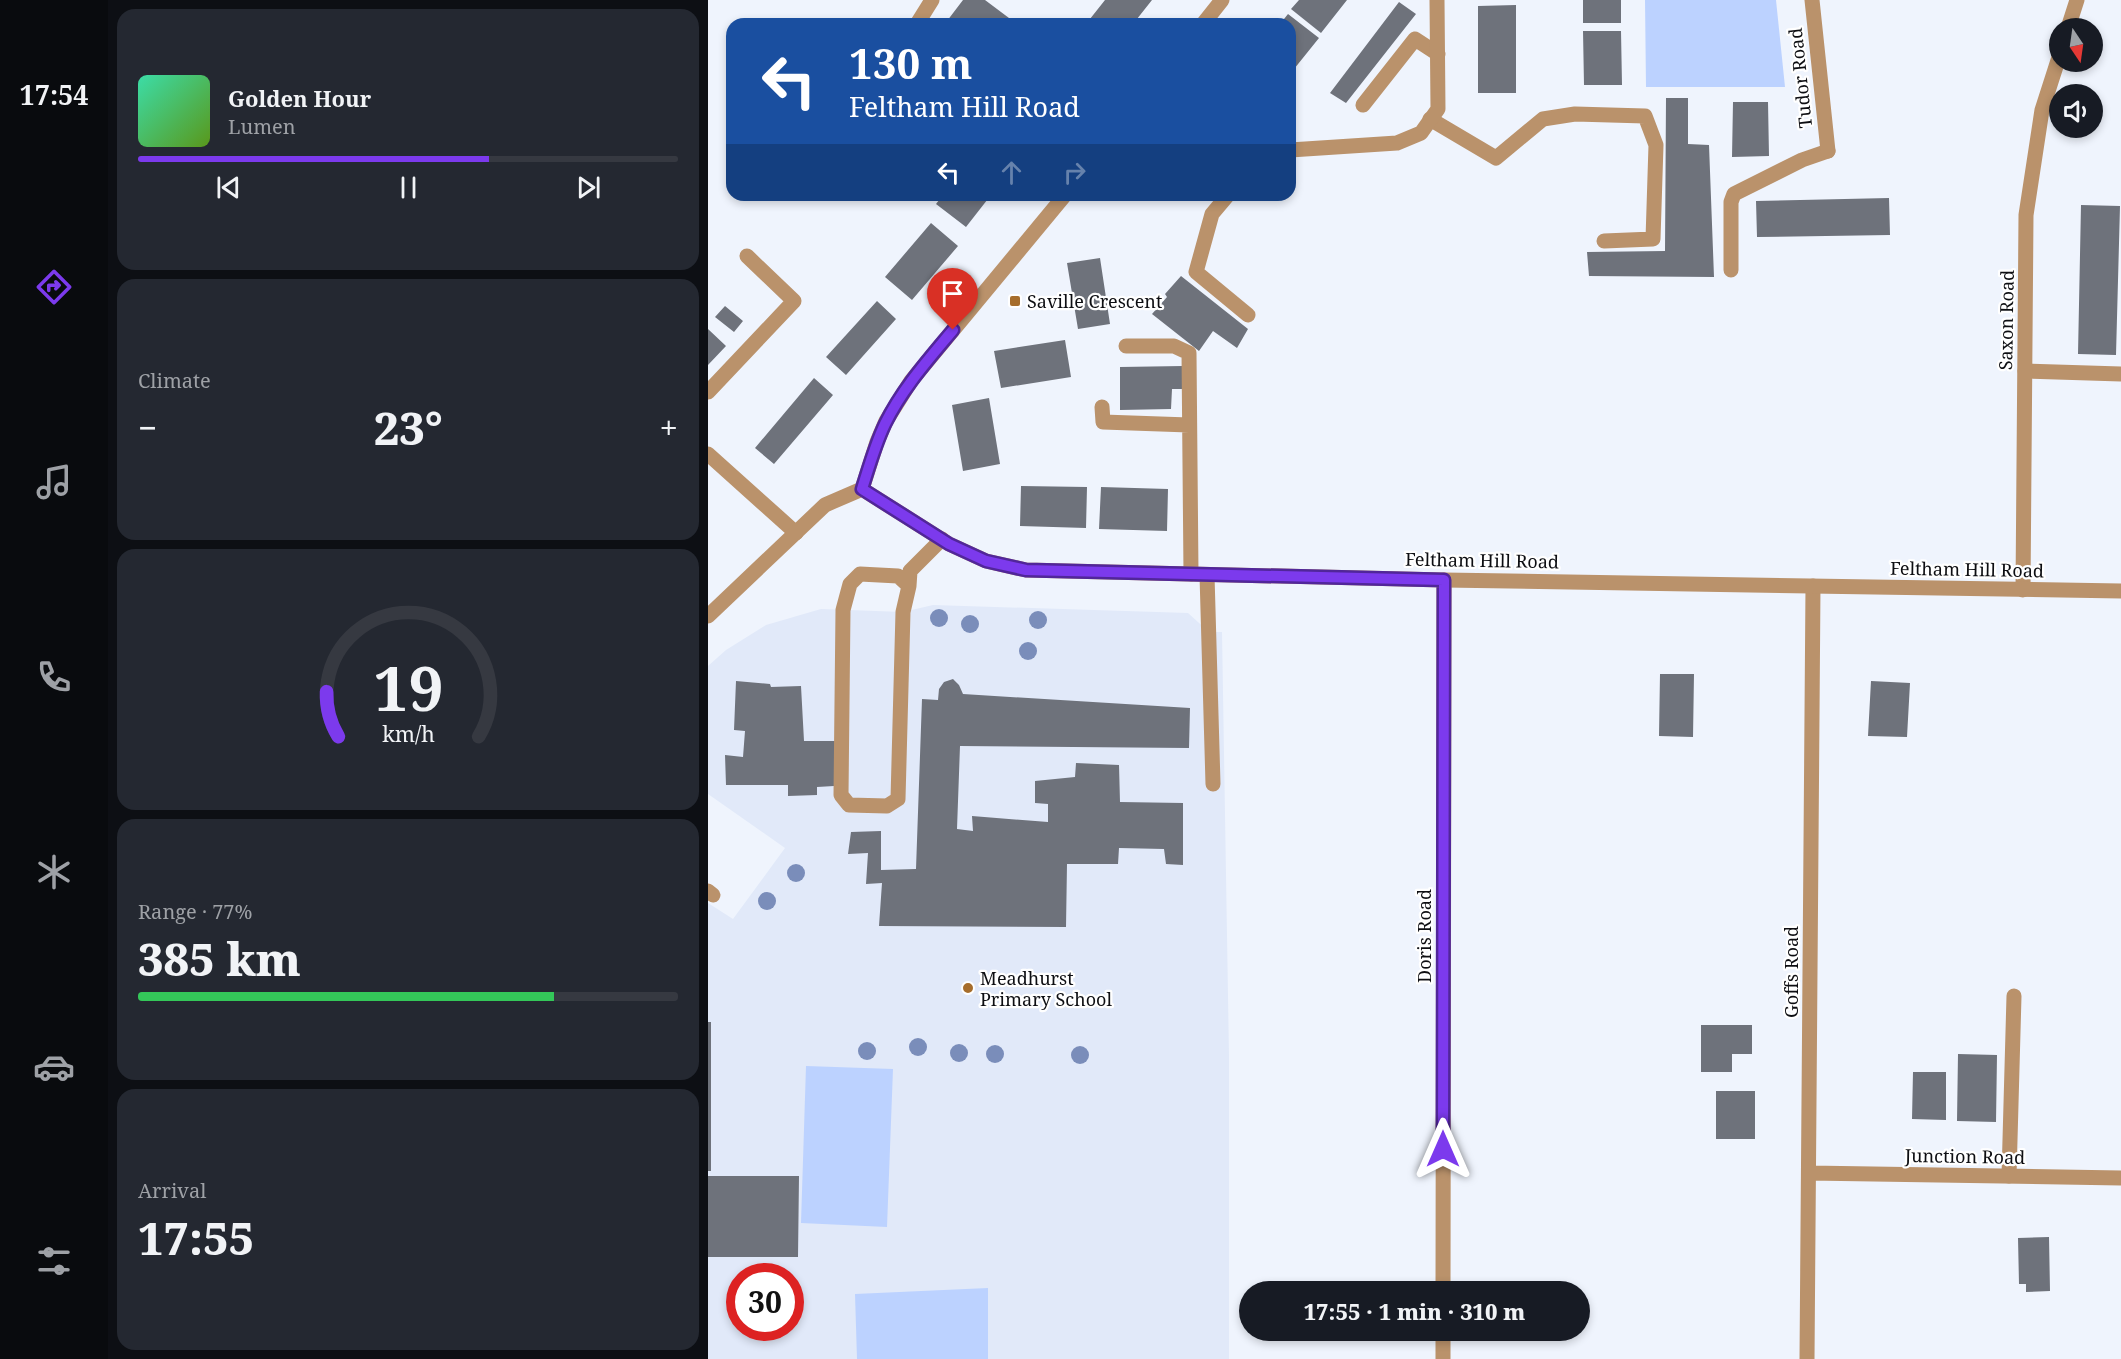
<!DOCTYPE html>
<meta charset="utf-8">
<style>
body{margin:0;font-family:"Noto Serif",serif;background:#242831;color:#f1f3f6;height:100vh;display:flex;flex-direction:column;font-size:22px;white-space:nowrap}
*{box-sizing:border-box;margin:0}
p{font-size:20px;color:#9ea1a6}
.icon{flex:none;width:33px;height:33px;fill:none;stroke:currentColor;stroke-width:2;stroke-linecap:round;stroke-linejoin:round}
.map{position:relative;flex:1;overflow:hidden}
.details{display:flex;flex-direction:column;gap:9px;padding:9px;background:#0d0f14;width:600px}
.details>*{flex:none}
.banner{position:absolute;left:18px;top:18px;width:570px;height:183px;border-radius:18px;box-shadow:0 3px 9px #0003;background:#1a4fa0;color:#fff;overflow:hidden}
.needle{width:39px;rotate:167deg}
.buttons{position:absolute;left:1341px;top:18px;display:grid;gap:12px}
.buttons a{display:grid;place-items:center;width:54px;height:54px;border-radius:50%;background:#171b24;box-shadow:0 3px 9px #0003;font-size:30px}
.speed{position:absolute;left:18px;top:1263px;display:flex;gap:12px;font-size:30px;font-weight:700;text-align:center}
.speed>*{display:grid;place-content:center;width:78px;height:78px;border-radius:50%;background:#171b24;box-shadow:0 3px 9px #0003;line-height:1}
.speed .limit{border:9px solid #d22;background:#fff;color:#111}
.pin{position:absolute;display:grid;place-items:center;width:51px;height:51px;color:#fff;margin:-62px -26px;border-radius:50% 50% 50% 0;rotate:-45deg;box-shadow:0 0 6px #0007}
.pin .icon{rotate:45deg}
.me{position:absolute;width:66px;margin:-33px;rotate:0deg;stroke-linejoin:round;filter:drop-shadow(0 0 4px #0008)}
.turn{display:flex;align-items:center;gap:21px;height:126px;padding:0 24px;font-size:27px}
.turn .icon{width:78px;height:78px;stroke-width:2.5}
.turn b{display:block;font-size:42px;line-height:51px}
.lanes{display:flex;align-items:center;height:57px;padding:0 24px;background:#0003;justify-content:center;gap:30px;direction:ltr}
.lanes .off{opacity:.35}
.big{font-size:45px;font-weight:800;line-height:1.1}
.details .widget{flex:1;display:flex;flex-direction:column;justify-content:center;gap:9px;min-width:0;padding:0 21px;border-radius:18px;background:#242831}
.details .dial{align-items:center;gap:0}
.dial svg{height:156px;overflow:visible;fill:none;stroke:#363941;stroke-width:7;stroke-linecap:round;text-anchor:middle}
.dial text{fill:#f1f3f6;stroke:none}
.song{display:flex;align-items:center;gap:18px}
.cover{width:72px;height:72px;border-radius:9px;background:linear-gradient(135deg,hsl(160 70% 55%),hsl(90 70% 35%))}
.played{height:6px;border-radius:3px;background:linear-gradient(90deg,#7c3aed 65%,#363941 65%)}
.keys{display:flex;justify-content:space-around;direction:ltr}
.heat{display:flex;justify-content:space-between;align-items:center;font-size:33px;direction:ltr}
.charge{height:9px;border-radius:4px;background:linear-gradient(90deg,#34c759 77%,#363941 0)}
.trip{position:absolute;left:531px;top:1281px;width:351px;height:60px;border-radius:30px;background:#171b24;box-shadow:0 3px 9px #0003;font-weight:800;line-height:60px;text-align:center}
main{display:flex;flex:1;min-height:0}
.menu{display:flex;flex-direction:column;width:108px;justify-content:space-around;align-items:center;background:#090b0e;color:#9ea1a6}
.menu .icon{width:42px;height:42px}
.menu .on{color:#7c3aed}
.menu b{font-size:27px;color:#f1f3f6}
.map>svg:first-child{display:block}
.built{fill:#e1e9f9;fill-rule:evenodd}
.green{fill:#bcd2ff}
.building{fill:#6e727b}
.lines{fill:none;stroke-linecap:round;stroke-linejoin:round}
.service{stroke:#ba926b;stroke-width:15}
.minor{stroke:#ba926b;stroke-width:15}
.tertiary{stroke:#ba926b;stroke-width:15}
.tree{fill:#7a8dba}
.route-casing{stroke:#51269a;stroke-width:15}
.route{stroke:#7c3aed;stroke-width:10}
.poi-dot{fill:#a66d2c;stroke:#fff;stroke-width:2}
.labels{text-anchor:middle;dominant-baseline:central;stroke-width:4.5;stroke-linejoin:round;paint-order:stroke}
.street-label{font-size:18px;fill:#0d0e12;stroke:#fff}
.poi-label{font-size:18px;fill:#0d0e12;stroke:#fff;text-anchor:start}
</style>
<main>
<nav class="menu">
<b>17:54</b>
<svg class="icon on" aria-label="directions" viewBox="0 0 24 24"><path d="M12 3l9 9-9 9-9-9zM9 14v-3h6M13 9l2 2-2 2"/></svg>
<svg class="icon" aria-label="music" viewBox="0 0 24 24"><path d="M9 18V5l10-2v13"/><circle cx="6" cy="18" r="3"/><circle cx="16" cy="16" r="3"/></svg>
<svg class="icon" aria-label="phone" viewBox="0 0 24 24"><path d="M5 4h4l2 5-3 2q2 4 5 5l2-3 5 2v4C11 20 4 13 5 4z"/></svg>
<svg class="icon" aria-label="climate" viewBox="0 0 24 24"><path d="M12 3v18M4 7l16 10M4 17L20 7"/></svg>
<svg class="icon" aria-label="car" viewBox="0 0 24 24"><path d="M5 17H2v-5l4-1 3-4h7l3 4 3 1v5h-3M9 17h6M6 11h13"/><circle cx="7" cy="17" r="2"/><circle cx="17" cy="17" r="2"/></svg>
<svg class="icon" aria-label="filters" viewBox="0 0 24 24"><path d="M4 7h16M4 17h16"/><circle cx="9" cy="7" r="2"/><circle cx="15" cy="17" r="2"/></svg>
</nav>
<section class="details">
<div class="widget">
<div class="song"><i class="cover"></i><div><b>Golden Hour</b><p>Lumen</p></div></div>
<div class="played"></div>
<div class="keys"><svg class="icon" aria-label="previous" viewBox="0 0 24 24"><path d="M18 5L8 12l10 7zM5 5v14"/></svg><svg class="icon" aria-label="pause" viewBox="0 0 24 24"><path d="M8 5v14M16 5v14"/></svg><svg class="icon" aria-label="next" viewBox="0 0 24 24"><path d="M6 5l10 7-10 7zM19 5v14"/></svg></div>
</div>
<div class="widget"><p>Climate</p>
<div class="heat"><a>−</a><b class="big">23°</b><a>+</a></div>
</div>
<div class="widget dial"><svg viewBox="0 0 100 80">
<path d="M14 69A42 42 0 1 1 86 69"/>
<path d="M14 69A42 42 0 0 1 8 46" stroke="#7c3aed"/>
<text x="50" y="56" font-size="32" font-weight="700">19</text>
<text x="50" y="72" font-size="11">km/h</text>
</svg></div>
<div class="widget"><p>Range · 77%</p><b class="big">385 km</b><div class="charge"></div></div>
<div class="widget"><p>Arrival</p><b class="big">17:55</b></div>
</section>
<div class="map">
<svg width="1413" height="1359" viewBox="0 0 1413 1359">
<rect width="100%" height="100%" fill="#eff4fd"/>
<path class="built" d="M225,605L480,613L501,632H514L521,1056V1359H0V903L25,919L77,848L0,794V666L18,650L58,625L113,609L195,612ZM32,1276H82V1328H32Z"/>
<path class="green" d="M937,0H1068L1077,87H938Z
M98,1066L185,1069L179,1227L93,1223Z
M280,1288V1359H149L147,1294Z"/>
<path class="building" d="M255,0H277L309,24H243L239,21Z
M397,0H444L425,24H378Z
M591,0H639L613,33L583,9Z
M875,0H913V23H875Z
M691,2L708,14L638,103L622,93Z
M808,5V93H770V6Z
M580,14L611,38L582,74V24H572Z
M875,31H913L914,85H876Z
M958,98H980V144L1001,145L1006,277L881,276L879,252L957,251Z
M1025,102H1060L1061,156L1024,157Z
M235,195H283L258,227L228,204Z
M1181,198L1182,235L1049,237L1048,201Z
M1373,205L1412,206L1408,355L1370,354Z
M223,223L250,246L204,300L177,277Z
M392,258L402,324L370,329L359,263Z
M473,276L540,329L529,348L505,331L491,351L444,314L459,297L457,294Z
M169,301L188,319L138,375L118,357Z
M17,306L35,321L26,332L7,317Z
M0,329L18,346L0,365Z
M357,340L363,377L293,388L286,351Z
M475,366L474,389H464L463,409L412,410V367Z
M106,378L125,395L66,464L47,448Z
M281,398L292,464L255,471L244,405Z
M313,486L379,487L378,528L312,526Z
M393,487L460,489L459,531L391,529Z
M952,674H986L985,737L951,736Z
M245,679L251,685L255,694L482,708L481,748L252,746L249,829L265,831L264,816L340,822V804L327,803V781L367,777L368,763L411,765L412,802L475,803V865L458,864L456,849L411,848L410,864H359L358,927L171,926L174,883L158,884L160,853L140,854L143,832L173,831V870L208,869L214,699L230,700L231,689L236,682Z
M28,681L62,684L63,687L93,686L96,741H127L126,786L109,787V795L80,796V785H18L17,755L35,757L37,731L26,730Z
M1163,681L1202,683L1199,737L1160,736Z
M0,1022H3V1171H0Z
M993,1025H1044V1054H1024V1072H993Z
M1250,1054L1289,1055L1288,1122L1249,1121Z
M1205,1072H1238V1120L1204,1119Z
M1008,1091H1047V1139H1008Z
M0,1176H91L90,1257H0Z
M1341,1237L1342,1291L1318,1292V1284H1311L1310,1238Z"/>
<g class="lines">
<path class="service" d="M209,24L224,0
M655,105L707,39L730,54
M722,119L788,158L835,119L867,114L937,116L948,145L945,239L896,241
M520,195L504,214L488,272L540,315
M1023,270V202L1026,194L1094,160L1120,151
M418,346H466L481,353L483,574
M1317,371L1413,374
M394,407L395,422L481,425
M499,575L505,784
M201,586L190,576L152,574L142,584L135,610L133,795L141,805L179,806L190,799L195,612L201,586L202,571L234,539
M0,891L5,895
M1301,1176L1306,996"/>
<path class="minor" d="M1104,0L1120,151
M1360,28L1369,0
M582,150L689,143L713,133L730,109L729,0
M0,392L86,301L39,256
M0,454L88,533
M1315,590L1318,215L1334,110L1352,54
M1101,1173L1413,1178
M735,1292L736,580
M735,1359V1330
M1099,1359L1105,586"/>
<path class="tertiary" d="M495,24L514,0
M154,489L241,544L278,561L318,570L736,580L1413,591
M0,616L117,505L154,489L169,442L178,421L203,381L357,195"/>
</g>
<g class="tree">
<circle cx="231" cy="618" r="9"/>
<circle cx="330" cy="620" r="9"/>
<circle cx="262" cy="624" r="9"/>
<circle cx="320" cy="651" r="9"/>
<circle cx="88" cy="873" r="9"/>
<circle cx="59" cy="901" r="9"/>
<circle cx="210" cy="1047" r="9"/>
<circle cx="159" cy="1051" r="9"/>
<circle cx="251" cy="1053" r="9"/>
<circle cx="287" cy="1054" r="9"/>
<circle cx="372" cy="1055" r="9"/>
</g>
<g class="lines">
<g class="route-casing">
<path id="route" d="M245,330C220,360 194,389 177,424C167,445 161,467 154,489L241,544L278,561L318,570L736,580L735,1149"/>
</g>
<use href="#route" class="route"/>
</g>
<g class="poi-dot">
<rect x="301" y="295" width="12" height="12" rx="3"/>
<circle cx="260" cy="988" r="6"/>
</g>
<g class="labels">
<g class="street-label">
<text transform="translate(1092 78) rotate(-96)">Tudor Road</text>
<text transform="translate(1298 320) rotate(-89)">Saxon Road</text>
<text transform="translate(774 560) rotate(1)">Feltham Hill Road</text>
<text transform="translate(1259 569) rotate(1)">Feltham Hill Road</text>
<text transform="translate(716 936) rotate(-90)">Doris Road</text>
<text transform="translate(1083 972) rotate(-90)">Goffs Road</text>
<text transform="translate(1257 1156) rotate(1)">Junction Road</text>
</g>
<g class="poi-label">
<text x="319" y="301">Saville Crescent</text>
<text x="272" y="978">Meadhurst<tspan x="272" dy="21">Primary School</tspan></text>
</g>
</g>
</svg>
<div class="buttons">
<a><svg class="needle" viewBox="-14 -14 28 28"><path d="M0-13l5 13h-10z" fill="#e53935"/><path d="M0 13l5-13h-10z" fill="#9ea1a6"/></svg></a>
<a><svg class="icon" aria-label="sound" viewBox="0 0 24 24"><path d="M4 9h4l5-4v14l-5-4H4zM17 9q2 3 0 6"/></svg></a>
</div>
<div class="speed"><div class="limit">30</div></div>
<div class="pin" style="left:245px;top:330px;background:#d93025"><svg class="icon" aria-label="arrive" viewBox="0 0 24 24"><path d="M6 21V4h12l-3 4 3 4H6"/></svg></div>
<svg class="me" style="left:735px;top:1149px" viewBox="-20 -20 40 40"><path d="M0-17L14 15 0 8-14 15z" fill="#7c3aed" stroke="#fff" stroke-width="4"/></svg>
<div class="trip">17:55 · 1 min · 310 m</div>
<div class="banner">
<div class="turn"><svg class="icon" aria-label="left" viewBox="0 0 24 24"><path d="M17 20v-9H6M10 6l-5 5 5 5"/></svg><div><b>130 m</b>Feltham Hill Road</div></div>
<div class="lanes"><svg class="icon" aria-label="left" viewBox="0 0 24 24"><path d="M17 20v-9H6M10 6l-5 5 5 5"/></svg><svg class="icon off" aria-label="ahead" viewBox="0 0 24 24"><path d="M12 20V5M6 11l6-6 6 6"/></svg><svg class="icon off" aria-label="right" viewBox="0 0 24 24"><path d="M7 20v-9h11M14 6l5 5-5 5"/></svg></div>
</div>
</div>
</main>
